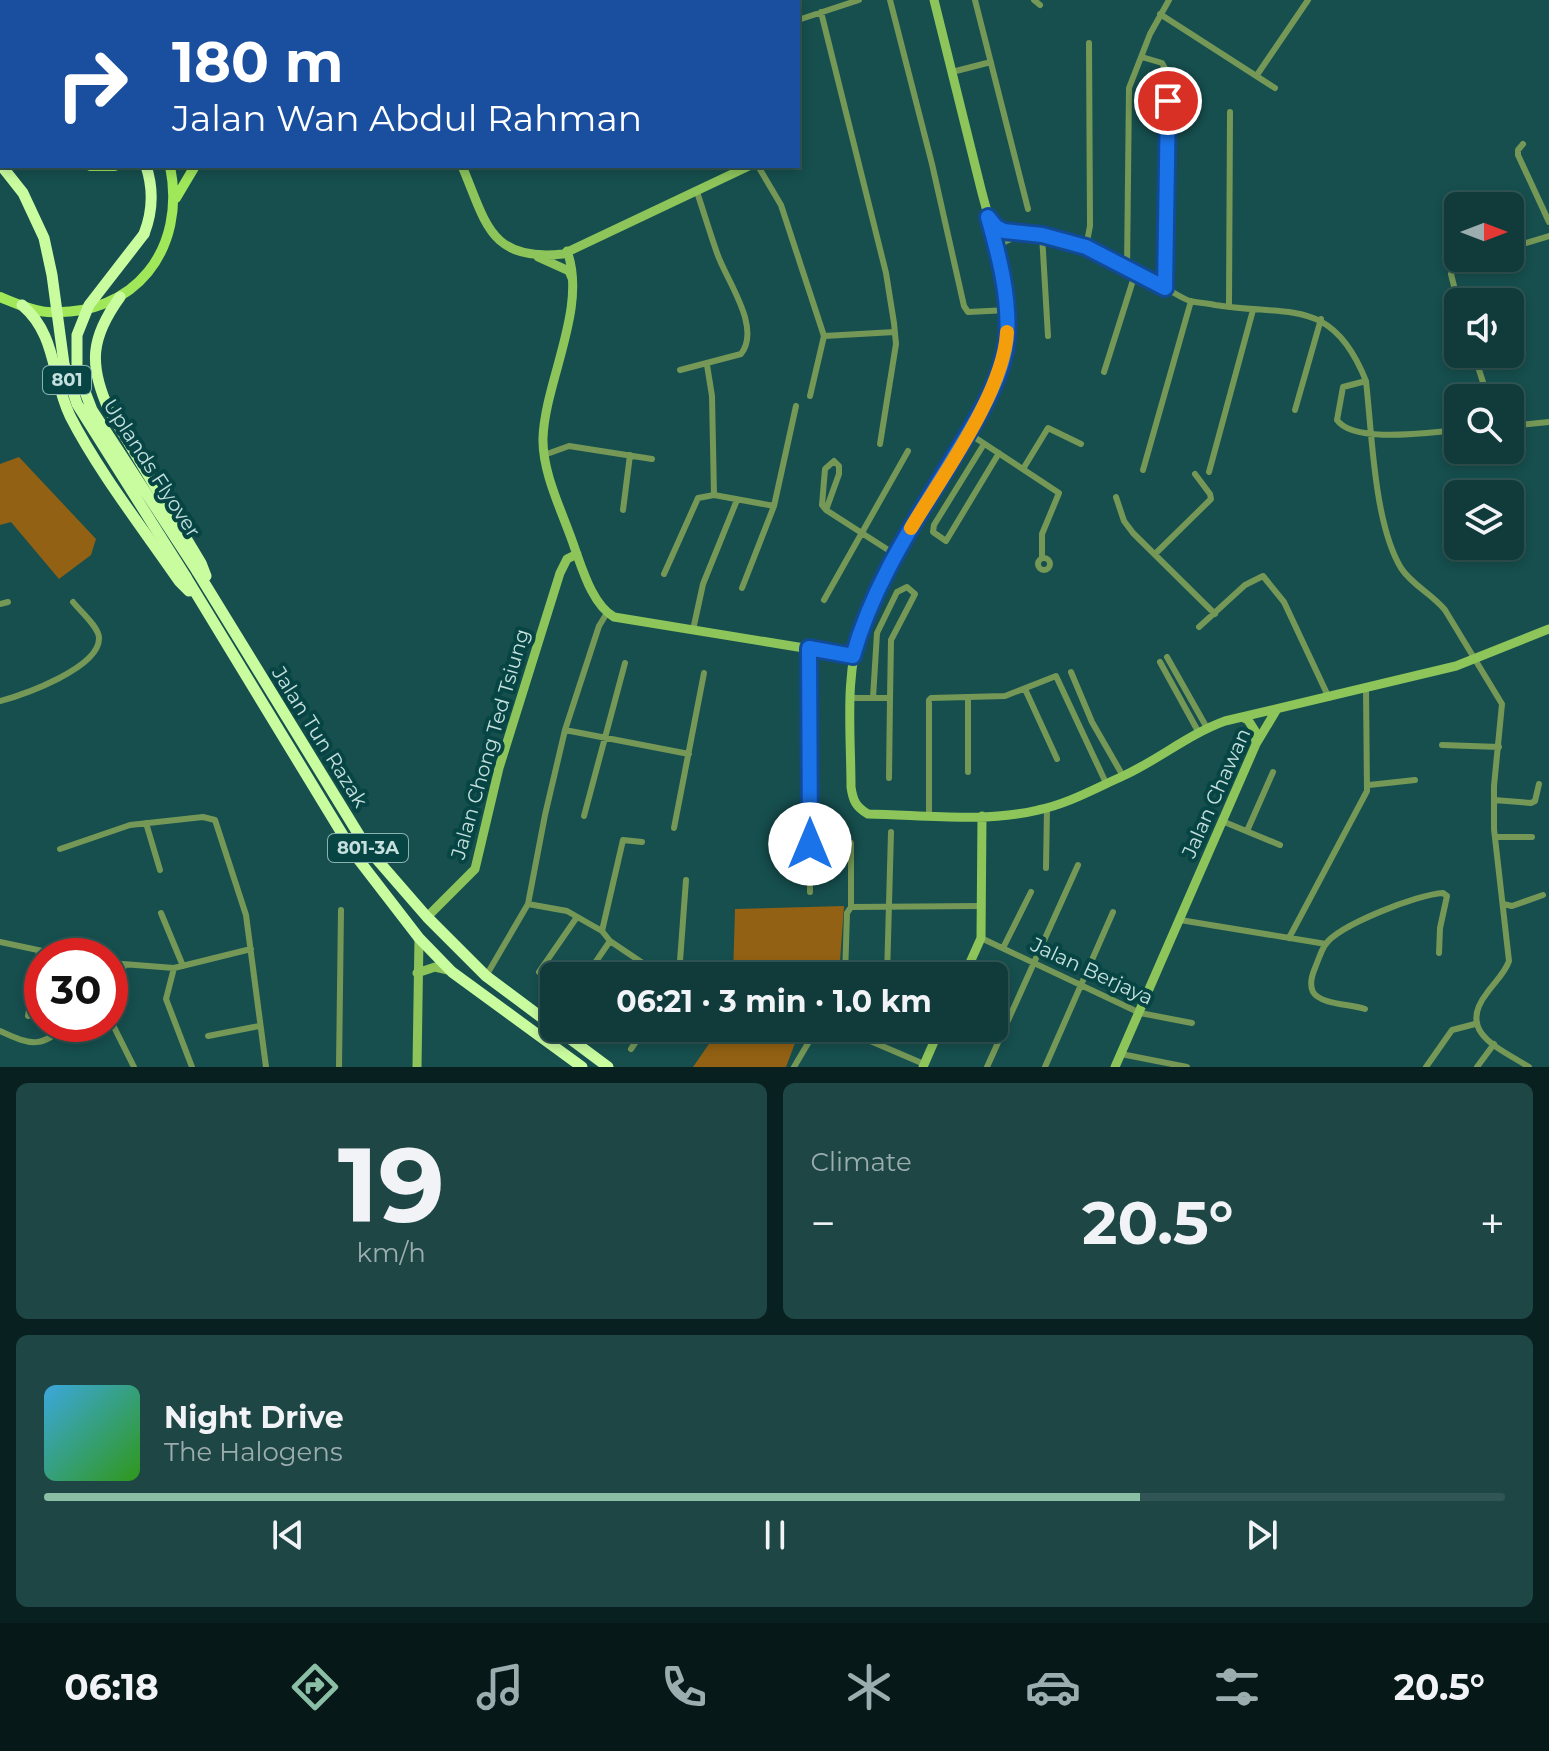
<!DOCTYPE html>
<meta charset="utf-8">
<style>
body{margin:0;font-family:Montserrat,sans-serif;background:#1e4645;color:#f1f3f6;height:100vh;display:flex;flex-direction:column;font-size:30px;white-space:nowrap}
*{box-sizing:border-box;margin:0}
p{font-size:26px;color:#9cadaf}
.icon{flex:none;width:44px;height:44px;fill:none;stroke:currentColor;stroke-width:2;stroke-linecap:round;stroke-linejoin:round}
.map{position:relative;height:1067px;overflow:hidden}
.side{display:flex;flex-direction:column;gap:16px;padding:16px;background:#092020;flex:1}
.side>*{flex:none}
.hud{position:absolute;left:0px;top:0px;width:800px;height:168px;box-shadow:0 4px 12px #0003,0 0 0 2px #305554;background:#1a4fa0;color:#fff;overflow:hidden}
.needle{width:52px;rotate:90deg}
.fabs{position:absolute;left:1444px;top:192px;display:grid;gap:16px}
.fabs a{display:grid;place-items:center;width:80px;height:80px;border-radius:12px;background:#103b3a;box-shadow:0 4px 12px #0003,0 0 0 2px #305554;font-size:40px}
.speed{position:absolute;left:24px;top:938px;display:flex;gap:16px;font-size:40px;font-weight:700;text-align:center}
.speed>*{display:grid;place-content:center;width:104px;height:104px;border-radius:50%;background:#103b3a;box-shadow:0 4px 12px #0003,0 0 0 2px #305554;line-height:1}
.speed .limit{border:12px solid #d22;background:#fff;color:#111}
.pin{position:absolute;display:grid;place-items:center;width:68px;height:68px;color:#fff;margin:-34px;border:4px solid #fff;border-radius:50%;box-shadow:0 2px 8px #0007}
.me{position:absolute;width:88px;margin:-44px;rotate:0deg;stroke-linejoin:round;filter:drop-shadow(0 0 6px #0008)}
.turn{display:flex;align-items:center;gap:28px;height:168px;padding:0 40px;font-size:36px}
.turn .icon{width:104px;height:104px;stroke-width:2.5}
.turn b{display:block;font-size:56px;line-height:68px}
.big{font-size:60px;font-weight:700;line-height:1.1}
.side .tile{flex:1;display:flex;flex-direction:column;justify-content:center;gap:12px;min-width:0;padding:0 28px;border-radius:12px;background:#1e4645}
.side .dial{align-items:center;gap:0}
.dial b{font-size:104px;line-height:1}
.song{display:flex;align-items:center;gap:24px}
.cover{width:96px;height:96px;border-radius:12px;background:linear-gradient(135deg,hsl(200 70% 55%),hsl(110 70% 35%))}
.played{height:8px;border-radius:4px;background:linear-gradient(90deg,#8abfa5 75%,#305554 75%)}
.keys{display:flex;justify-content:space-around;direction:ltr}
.heat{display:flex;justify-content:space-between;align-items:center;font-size:44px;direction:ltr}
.side .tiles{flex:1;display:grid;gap:16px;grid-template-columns:1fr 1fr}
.tile:last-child{grid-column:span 2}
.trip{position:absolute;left:540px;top:962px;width:468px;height:80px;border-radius:12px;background:#103b3a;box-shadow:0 4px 12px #0003,0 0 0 2px #305554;font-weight:700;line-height:80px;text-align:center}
.tabs{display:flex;height:128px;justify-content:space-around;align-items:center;background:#061817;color:#9cadaf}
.tabs .icon{width:56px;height:56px}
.tabs .on{color:#8abfa5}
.tabs b{font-size:36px;color:#f1f3f6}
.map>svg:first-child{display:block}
.green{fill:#926113}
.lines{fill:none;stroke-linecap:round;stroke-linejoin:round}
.street{stroke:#759857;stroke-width:6}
.secondary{stroke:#8dc55b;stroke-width:9}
.primary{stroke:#a0e75a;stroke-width:10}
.highway{stroke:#c9fc9f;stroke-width:11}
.highway-bridge{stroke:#c9fc9f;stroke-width:11}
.route-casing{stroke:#114b97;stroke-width:20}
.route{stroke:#1a73e8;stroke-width:14}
.slow{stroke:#f59e0b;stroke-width:14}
.labels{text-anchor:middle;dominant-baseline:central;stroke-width:8;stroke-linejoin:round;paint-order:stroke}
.shield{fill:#064543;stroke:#8cb2b0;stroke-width:2}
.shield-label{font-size:18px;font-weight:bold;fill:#c5e0df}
.street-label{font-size:20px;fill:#c5e0df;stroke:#064543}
</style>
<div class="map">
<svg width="1549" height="1067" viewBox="0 0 1549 1067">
<rect width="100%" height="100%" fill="#164f4e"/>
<path class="green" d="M19,457L96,539L91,555L59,579L11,522L0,525V464Z
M844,906L839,976H733L735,909Z
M720,1028H806L795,1043L786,1067H693Z"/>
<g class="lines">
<path class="street" d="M890,0L932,164L964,306L968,312L1008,310
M975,0L1028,209
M1034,0L1040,5
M821,12L886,273L894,323L896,344L880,444
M1160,14L1275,88
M798,20L859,0
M1142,57L1162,63L1168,74L1165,288
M952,72L991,62
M1257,75L1308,0
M1523,144L1518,150V155L1549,222
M758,166L781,205L824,336L895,332
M993,223C1005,237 1049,234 1069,240C1101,251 1132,272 1163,287C1172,291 1181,298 1190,301C1198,303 1207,303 1215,305C1288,317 1332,295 1366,381C1372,434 1374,523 1401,568C1412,585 1432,594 1445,610L1502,704L1494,786V829L1509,961C1505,973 1494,983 1487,993C1456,1032 1499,1048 1529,1067
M1042,235L1048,336
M1086,247L1090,226L1089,43
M1510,248L1549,236
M1000,254L1004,242L1023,234
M1127,270L1129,88L1150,34L1169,0
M1458,302L1451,274L1458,264L1478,258
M1229,307L1230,112
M1474,354L1488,398
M707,365L712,396L714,495
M680,370L741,354C762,327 726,280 717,253C710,233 704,213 697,192
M1104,372L1135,274
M1366,381L1343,387L1337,420C1354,444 1430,432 1458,430
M810,396L824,336
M1295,410L1321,319
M1510,426L1549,422
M968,433L1059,493L1042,534V558
M984,444L934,525L933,532L946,541L999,453
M544,455L569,446L652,459
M1023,469L1048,428L1081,444
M1143,470L1191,301
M1209,472L1253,310
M1116,497L1124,521L1133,533L1215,614
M623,510L630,455
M826,510L839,474V466L834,461L825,469L822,505L826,510L896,555
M1155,554L1211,499L1210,494L1195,474
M1038 564a6 6 0 1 1 12 0a6 6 0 1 1-12 0Z
M664,574L698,498L714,495L774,506
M742,588L774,506L796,406
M824,600L908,451
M0,604L8,602
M1199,627L1245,585L1263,576L1284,602L1329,698
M693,630L703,584L737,500
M809,648L810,892
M1167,657L1207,728
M1160,662L1199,733
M1071,672L1092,722L1123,776
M1025,689L1057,759
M968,697V772
M850,698H890L889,778
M873,698L877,633L897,592L907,587L915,594L891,640L890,698
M0,701C23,695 100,668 99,638C99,627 80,611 73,602
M565,730L689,754
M1442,745L1499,747
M1369,785L1415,780
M1494,800L1531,803L1535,801L1539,784
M929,815V700L931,698L1005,696L1056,676L1106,783
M584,816L625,663
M810,819L834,820
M1222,821L1280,845
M146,823L160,870
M674,828L704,673
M1247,831L1273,772
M1495,837H1532
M60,849L130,825L203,817L215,820L246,915L266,1067
M1046,868L1047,808
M528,904L567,911L602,931L610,941L662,976
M1503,904L1512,906L1543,895
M851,907V843
M161,913L183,966
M1180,920L1326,944
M602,931L623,840L642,842
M981,938L1140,1013L1192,1023
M1289,938L1367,791L1366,689
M0,942L66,956
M1003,948L1031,892
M110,963L174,968L251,949
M174,968L166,999L192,1067
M539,972L577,917
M486,976L528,904L545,815L565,730L599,626L607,613
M586,976L610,941
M635,976L643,964
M677,976L680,961L686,880
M845,976L847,913L851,907L981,906
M887,976L891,832
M110,989L125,965
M1365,1009C1352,1004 1321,1005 1313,992C1309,984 1312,975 1315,968C1318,961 1321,951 1325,945C1338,925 1419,894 1443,893L1447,896L1440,928L1439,953
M28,1016L39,952
M110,1019L134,1067
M0,1031C32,1046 41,1048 68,1024
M854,1034L924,1064
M208,1036L259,1026
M631,1049L645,1028
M1121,1054L1187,1067
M339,1067L341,910
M794,1067L817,1028
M987,1067L1078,865
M1045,1067L1113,912
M1426,1067L1452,1030L1475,1024
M1477,1067L1494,1044"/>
<path class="secondary" d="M757,0L758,2
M934,0C950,63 965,126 981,189C994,240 1016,297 1005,350C998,383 979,415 962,444C928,499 882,563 862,624C844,676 851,733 851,787C853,801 856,807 868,814C924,815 984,823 1038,810C1068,804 1096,788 1123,776C1158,760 1189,734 1225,721L1456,666L1549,629
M90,2V0
M100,2L101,0
M462,166C486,222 489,262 563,254L749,166
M567,251C588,307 545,381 543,438C542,474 564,515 575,549C583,571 593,605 614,617L853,656
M538,257L569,271L572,278
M1242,717L1248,720L1255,731L1256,744
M427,917L475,869L499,768L560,573L567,559L577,554
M417,973L435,967L448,970
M964,976L981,938L982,816
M417,1067L419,938
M923,1067L940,1028
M1115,1067L1256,744L1277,709"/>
<path class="primary" d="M464,2L468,0
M496,2L500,0
M0,133L2,134
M0,143L2,144
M90,166H115
M176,198L195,166
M0,297C15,303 32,311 48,312C135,317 187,249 170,166"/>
<path class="highway" d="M0,91H2
M0,110H2
M144,234C153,211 154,190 146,166
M120,297C91,337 88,364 109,410L201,563L206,576
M22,305C57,335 51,376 70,416C98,471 144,530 179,581L189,591
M197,571L367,848L427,917L486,976L608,1067
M186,577L355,855L419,938L452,972L582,1067"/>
<path class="highway-bridge" d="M0,164L23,193L44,238L52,275L64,364L77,404L186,577
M144,234L89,305L77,335V371L92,410L197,571"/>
</g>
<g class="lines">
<g class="route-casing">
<path id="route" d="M810,844L809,648L853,656C873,584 914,523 952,460C974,423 1003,381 1007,338C1010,297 999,256 988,217L996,227L1004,231L1042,235L1086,247L1165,288L1168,101"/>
</g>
<use href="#route" class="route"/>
<path class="slow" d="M911,528C942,476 1004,392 1007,332"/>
</g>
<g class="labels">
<g class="shield">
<rect x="43" y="366" width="48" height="28" rx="6"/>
<rect x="328" y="834" width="80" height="28" rx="6"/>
</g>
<g class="shield-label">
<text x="67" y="380">801</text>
<text x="368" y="848">801-3A</text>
</g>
<g class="street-label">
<text transform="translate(152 468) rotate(57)">Uplands Flyover</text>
<text transform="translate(320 737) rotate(58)">Jalan Tun Razak</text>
<text transform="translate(490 744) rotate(-74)">Jalan Chong Ted Tsiung</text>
<text transform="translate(1216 793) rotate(-66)">Jalan Chawan</text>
<text transform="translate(1092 971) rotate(25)">Jalan Berjaya</text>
</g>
</g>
</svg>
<div class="fabs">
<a><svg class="needle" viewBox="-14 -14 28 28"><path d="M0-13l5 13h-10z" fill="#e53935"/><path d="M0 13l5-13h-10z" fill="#9cadaf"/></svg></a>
<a><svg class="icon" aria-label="sound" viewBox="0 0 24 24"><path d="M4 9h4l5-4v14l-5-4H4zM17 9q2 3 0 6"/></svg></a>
<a><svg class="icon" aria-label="search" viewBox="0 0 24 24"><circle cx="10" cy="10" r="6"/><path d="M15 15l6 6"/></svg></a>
<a><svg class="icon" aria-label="layers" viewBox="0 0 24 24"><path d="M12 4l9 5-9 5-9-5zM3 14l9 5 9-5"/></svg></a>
</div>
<div class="speed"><div class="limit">30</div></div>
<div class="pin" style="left:1168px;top:101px;background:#d93025"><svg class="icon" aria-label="arrive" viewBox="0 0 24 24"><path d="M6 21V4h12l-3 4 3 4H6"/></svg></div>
<svg class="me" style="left:810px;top:844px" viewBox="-20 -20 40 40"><circle r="19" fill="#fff"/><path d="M0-13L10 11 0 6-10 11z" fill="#1a73e8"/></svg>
<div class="trip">06:21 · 3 min · 1.0 km</div>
<div class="hud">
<div class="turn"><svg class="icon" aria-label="right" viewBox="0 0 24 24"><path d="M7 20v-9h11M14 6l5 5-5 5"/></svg><div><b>180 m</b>Jalan Wan Abdul Rahman</div></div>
</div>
</div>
<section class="side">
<div class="tiles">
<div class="tile dial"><b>19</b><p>km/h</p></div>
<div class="tile"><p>Climate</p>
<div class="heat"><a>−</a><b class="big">20.5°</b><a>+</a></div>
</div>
<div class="tile">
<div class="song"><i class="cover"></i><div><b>Night Drive</b><p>The Halogens</p></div></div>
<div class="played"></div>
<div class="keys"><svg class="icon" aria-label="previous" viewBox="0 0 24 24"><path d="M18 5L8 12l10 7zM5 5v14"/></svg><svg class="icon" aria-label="pause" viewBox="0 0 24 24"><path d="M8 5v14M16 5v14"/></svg><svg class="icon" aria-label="next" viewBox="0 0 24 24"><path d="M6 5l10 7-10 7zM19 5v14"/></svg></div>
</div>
</div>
</section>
<nav class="tabs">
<b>06:18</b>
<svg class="icon on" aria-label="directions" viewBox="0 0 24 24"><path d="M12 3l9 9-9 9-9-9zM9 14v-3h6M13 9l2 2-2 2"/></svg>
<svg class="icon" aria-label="music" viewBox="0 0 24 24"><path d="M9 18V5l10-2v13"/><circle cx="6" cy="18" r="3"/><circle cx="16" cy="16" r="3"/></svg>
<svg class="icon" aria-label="phone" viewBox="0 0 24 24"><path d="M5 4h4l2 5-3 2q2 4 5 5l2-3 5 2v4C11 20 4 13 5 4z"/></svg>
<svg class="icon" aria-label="climate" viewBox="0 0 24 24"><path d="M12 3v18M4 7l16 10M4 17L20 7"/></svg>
<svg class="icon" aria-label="car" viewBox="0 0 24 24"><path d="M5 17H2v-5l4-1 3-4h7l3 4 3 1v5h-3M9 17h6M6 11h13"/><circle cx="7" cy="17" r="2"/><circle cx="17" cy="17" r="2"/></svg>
<svg class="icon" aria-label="filters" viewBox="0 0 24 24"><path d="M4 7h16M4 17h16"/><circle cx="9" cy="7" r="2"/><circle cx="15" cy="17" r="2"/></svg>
<b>20.5°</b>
</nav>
